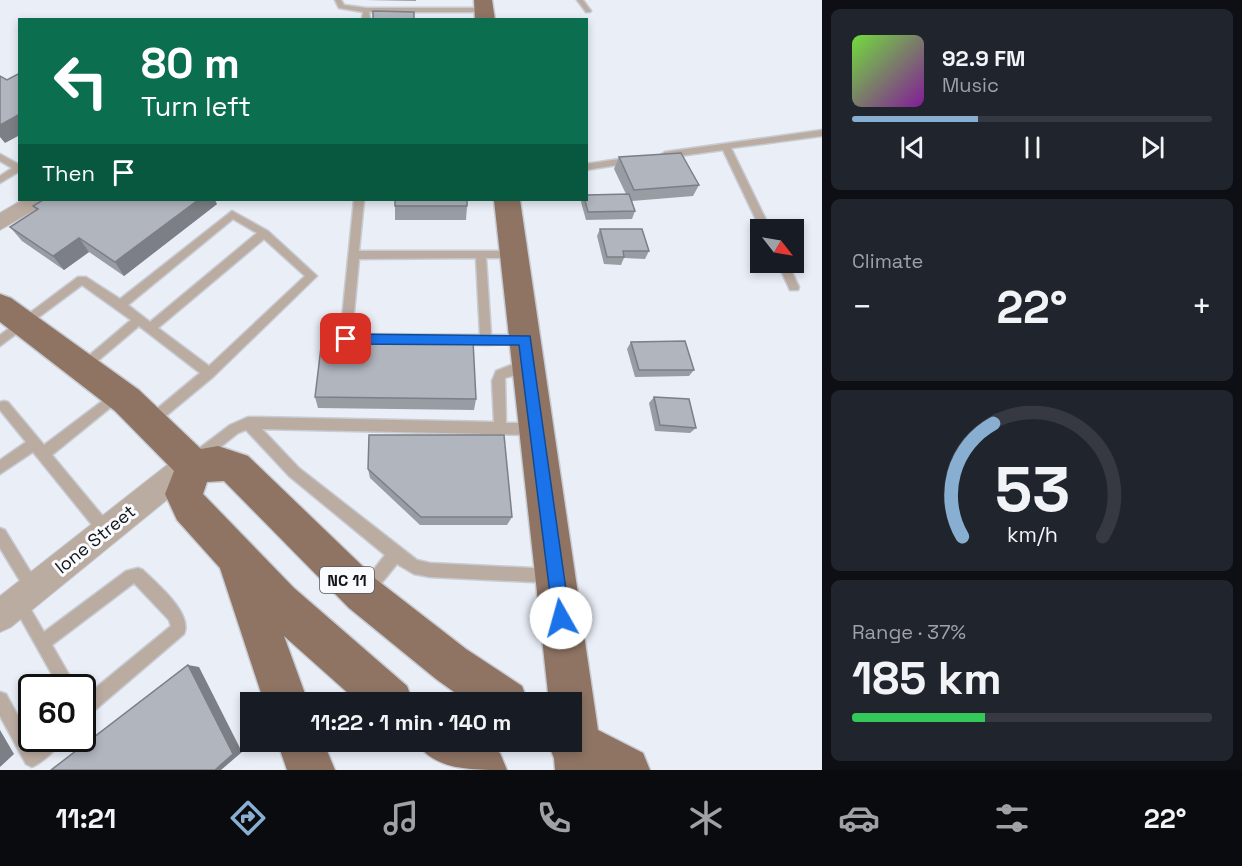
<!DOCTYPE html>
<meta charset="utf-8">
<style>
body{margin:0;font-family:"Space Grotesk",sans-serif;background:#20242c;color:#f1f3f6;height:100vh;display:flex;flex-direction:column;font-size:22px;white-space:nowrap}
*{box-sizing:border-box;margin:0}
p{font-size:20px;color:#9ea1a6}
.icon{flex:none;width:33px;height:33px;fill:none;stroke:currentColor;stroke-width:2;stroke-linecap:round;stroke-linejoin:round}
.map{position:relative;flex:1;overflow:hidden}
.sheet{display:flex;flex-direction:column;gap:9px;padding:9px;background:#0d0f14;width:420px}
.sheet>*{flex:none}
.top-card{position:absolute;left:18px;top:18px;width:570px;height:183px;border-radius:0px;box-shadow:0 3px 9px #0003;background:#0b6e4f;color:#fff;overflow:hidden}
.needle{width:39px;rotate:121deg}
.tools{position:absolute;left:750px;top:219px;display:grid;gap:12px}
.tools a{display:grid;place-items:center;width:54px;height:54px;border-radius:0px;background:#171b24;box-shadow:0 3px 9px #0003;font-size:30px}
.speed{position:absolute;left:18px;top:674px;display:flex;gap:12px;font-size:30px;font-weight:700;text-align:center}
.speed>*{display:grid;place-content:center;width:78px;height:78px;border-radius:50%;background:#171b24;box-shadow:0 3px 9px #0003;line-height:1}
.speed .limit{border:3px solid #111;border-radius:9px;background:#fff;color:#111}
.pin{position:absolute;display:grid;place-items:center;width:51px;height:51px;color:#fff;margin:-26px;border-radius:12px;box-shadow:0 3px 9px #0006}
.me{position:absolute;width:66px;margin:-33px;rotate:353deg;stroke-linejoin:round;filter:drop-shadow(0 0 4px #0008)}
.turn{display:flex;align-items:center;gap:21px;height:126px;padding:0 24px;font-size:27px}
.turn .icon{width:78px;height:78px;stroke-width:2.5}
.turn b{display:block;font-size:42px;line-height:51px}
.then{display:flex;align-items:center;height:57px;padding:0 24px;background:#0003;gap:12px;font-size:22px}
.big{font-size:45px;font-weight:600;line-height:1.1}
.sheet .widget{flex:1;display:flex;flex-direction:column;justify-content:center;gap:9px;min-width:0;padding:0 21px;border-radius:9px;background:#20242c}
.sheet .dial{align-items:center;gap:0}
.dial svg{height:156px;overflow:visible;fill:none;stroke:#363941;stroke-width:7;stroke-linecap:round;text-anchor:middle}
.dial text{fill:#f1f3f6;stroke:none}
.song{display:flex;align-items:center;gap:18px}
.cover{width:72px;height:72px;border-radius:9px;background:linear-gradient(135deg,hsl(100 70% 55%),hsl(290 70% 35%))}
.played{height:6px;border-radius:3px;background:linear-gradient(90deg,#88aed2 35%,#363941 35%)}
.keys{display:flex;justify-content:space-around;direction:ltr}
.heat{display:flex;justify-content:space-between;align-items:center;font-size:33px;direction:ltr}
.charge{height:9px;border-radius:4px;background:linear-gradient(90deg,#34c759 37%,#363941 0)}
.trip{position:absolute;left:240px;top:692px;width:342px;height:60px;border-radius:0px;background:#171b24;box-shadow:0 3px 9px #0003;font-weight:600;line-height:60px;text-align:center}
.tab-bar{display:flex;height:96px;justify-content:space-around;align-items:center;background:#090b0e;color:#9ea1a6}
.tab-bar .icon{width:42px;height:42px}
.tab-bar .active{color:#88aed2}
.tab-bar b{font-size:27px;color:#f1f3f6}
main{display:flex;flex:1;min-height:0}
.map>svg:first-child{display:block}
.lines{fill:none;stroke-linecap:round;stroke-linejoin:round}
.service-casing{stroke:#c7cbd3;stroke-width:3}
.minor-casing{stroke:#c7cbd3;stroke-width:2}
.primary-casing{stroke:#c7cbd3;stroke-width:3}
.service{fill:#bbaca2;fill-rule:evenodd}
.minor{fill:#bbaca2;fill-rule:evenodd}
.primary{fill:#8f7464;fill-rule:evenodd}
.wall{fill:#989ca3}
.shaded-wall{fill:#7c7f85}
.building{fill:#b1b5be;stroke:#7c7f85;stroke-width:1.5}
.route{fill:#1a73e8;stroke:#114b97;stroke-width:1.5}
.labels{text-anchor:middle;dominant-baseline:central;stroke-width:6;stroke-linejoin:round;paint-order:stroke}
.shield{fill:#f9fbfe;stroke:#57595c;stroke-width:1.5}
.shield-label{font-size:16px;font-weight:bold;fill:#121417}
.street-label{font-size:18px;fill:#121417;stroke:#f9fbfe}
</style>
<main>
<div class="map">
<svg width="822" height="770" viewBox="0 0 822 770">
<rect width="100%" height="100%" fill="#e9eef7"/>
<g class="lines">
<g class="service-casing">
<path id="service" d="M335,0H341L344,5L366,8H484L487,10L484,12H369L370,20H362L363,12L339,8Z
M577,0H583L591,11L590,12H586Z
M822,130V136L731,148L771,230H761L723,150L665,158L661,155L665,152Z
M0,154L20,165V171L0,183V176L12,168L0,161Z
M633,157L636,158V162L586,170V164Z
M354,200H364L359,251H518L519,254L514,258H486L491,335H525L529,337L531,340L529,343L486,345L342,342L340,339ZM476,258L480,335L352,334L359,259Z
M232,211L268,231L317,276L213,377L155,425L151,427L147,425L145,421L147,417L200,373L139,326L87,370H79L77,367L79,364L131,320L82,285L0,346V335L78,277H86L120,299ZM233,219L257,233L150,322L128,305ZM264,239L305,276L209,366L158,328Z
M777,262H787L799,287L798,290H790Z
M511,365L532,366L534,370L532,374C523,377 514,374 505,378L506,423H536L540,425L542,429L540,433L536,435L262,429L299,468L417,560L430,563L551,569L556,571L558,576L556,581L551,583L430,577L414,574L397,564L371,596L366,598L361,596L359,591L361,586L385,555L289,476L246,430L238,433L203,461L198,463L193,461L192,457L193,453L230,425L248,417L494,422L492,381L496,371Z
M117,390L121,391L123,395L121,399L52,455L111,526L113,531L111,536L106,538L101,536L33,452L0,474V460L26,442L0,410V402L4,401L8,402L44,445Z
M0,528L5,530L38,584L40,589L38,594L33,596L28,594L0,548Z
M138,568L143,570C157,584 193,613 184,634L88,716L82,718V699L171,626L169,620L134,583L52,645L76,687H59L12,603L14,598L19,596L24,598L44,632L126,571Z
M0,692L6,694L34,745L41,738H62C58,749 43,762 32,767L26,764L0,716Z"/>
</g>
<g class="minor-casing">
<path id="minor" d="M22,200H46L43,205L0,230V213Z
M191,450L201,454L205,463L201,472L11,627L0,632V596L181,454Z"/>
</g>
<g class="primary-casing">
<path id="primary" d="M474,0H492L495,20H475Z
M494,200H520L598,730L643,753L650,770H555L554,758L547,741H572V702H549Z
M0,294L11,298L139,390L201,449L218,446L248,456L377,580L466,649L522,686L528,702H468L436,679L349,608L224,481L207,482L203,494L294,588L407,686L413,702H358L284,636L308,702H264L220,568L177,520L165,494L174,471L115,411L0,322Z
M277,741H323L335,770H287Z
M416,741H481L500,753L507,770C469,770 433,770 416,741Z"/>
</g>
<use href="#service" class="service"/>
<use href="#minor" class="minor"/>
<use href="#primary" class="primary"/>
</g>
<path class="wall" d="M365,0H416V1Z
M619,157L699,185L693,196L632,201L635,211L632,219L586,220L581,202L582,200L626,194L614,169Z
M217,204L124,276L89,252L64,270L22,241L10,227L36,210L33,206Z
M395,206H467L466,220H395Z
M600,229L649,251L645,259L624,258L621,265L604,264L597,236Z
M631,342L694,370L689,376L635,377L627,349Z
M315,397L476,399L474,410L318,408Z
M654,397L696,428L690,433L655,431L649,403Z
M368,469L512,517L507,525H420L370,478Z"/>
<path class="shaded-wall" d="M20,114V135L5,143L0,137V125Z
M198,200H215L217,204L124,276L115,262Z
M79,238L89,252L64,270L53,256Z
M188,665L199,667L242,752L221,770H215Z
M0,730L14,754L0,767Z"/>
<path class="building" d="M373,11L414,12V20H373Z
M20,73V114L0,125V76L7,80Z
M681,153L699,185L634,190L619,157Z
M629,194L635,211L588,212L585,200H586V195Z
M43,200H198L115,262L79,238L53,256L10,227L38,209L33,206Z
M395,200H467V206H395Z
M600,229H642L649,251H623L624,257H607Z
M322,339L473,341L476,399L315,397Z
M685,341L694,370H639L631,342Z
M654,397L689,399L696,428L660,425Z
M369,435H504L512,517H421L368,469Z
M188,665L233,754L215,770H51Z"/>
<path class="route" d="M346,334L530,336L570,618L567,624L561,627L555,624L553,618L519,345L346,344L340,339Z"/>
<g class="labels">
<rect class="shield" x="320" y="567" width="54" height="26" rx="4.5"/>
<g class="shield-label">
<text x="347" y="580">NC 11</text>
</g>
<g class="street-label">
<text transform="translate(95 539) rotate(-39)">Ione Street</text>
</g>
</g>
</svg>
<div class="tools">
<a><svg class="needle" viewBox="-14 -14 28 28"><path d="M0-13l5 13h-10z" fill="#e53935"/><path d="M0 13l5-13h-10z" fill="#9ea1a6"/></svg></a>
</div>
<div class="speed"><div class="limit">60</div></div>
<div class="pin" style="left:346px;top:339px;background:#d93025"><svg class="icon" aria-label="arrive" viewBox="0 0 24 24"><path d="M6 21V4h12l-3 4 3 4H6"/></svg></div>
<svg class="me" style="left:561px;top:618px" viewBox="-20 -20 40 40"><circle r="19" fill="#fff"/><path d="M0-13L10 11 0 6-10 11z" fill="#1a73e8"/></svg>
<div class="trip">11:22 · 1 min · 140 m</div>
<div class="top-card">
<div class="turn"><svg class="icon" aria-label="left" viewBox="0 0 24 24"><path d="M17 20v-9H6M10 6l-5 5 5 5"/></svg><div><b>80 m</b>Turn left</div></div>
<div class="then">Then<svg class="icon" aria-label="arrive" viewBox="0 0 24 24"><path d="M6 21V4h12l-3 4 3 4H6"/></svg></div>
</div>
</div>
<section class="sheet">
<div class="widget">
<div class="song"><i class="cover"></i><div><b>92.9 FM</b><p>Music</p></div></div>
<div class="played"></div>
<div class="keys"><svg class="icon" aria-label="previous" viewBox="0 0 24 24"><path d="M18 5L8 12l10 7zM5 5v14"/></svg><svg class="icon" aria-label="pause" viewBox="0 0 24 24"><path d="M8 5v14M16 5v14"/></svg><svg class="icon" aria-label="next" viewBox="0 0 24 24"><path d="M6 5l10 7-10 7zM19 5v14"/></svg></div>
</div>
<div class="widget"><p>Climate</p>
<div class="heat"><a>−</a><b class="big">22°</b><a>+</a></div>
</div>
<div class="widget dial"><svg viewBox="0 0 100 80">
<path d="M14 69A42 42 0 1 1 86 69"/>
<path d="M14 69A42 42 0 0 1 30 11" stroke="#88aed2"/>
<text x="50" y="56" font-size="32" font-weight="700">53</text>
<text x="50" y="72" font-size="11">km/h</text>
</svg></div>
<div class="widget"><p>Range · 37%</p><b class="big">185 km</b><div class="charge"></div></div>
</section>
</main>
<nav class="tab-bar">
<b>11:21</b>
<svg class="icon active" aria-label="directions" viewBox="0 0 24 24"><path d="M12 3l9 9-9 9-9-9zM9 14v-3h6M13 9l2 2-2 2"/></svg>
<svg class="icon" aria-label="music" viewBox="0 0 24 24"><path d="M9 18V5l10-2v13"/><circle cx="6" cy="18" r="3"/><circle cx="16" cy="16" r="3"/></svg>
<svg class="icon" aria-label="phone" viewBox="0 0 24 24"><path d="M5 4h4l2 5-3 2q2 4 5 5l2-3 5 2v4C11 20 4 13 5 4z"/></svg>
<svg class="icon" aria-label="climate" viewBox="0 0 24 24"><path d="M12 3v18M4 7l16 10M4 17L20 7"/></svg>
<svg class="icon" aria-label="car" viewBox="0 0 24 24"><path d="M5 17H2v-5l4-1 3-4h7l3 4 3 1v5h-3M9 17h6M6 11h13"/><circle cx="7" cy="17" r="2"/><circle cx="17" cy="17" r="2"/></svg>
<svg class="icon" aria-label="filters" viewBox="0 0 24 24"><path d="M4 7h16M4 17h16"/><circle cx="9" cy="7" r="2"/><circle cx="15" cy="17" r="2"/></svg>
<b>22°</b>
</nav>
